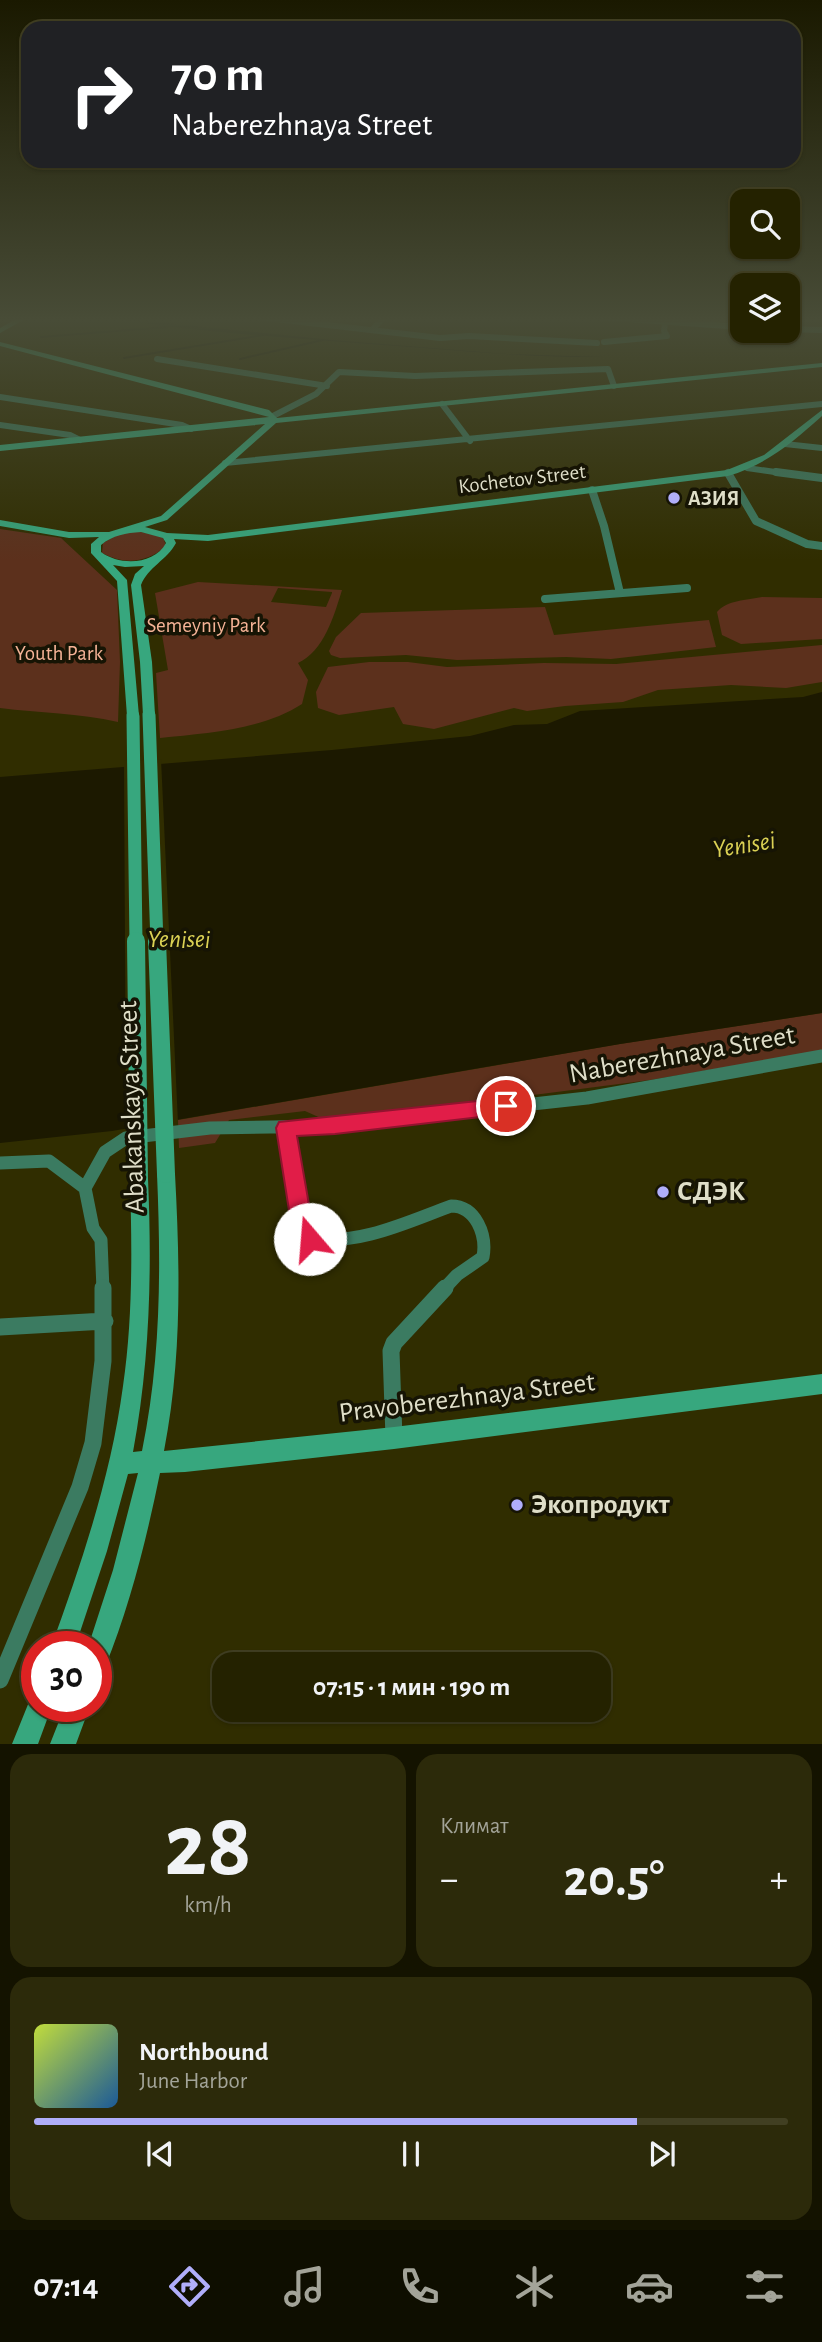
<!DOCTYPE html>
<html lang="ru">
<meta charset="utf-8">
<style>
body{margin:0;font-family:"Alegreya Sans",sans-serif;background:#2c2a0a;color:#f1f3f6;height:100vh;display:flex;flex-direction:column;font-size:26px;white-space:nowrap}
*{box-sizing:border-box;margin:0}
p{font-size:23px;color:#a3a499}
.icon{flex:none;width:38px;height:38px;fill:none;stroke:currentColor;stroke-width:2;stroke-linecap:round;stroke-linejoin:round}
.map{position:relative;height:1744px;overflow:hidden}
.side{display:flex;flex-direction:column;gap:10px;padding:10px;background:#141300;flex:1}
.side>*{flex:none}
.banner{position:absolute;left:21px;top:21px;width:780px;height:147px;border-radius:21px;box-shadow:0 2px 5px #0004,0 0 0 2px #413f22;background:#202124;color:#fff;overflow:hidden}
.controls{position:absolute;left:730px;top:189px;display:grid;gap:14px}
.controls a{display:grid;place-items:center;width:70px;height:70px;border-radius:14px;background:#242200;box-shadow:0 2px 5px #0004,0 0 0 2px #413f22;font-size:35px}
.speed{position:absolute;left:21px;top:1631px;display:flex;gap:14px;font-size:35px;font-weight:700;text-align:center}
.speed>*{display:grid;place-content:center;width:91px;height:91px;border-radius:50%;background:#242200;box-shadow:0 2px 5px #0004,0 0 0 2px #413f22;line-height:1}
.speed .limit{border:10px solid #d22;background:#fff;color:#111}
.pin{position:absolute;display:grid;place-items:center;width:60px;height:60px;color:#fff;margin:-30px;border:4px solid #fff;border-radius:50%;box-shadow:0 2px 7px #0007}
.me{position:absolute;width:77px;margin:-38px;rotate:342deg;stroke-linejoin:round;filter:drop-shadow(0 0 5px #0008)}
.turn{display:flex;align-items:center;gap:24px;height:147px;padding:0 35px;font-size:32px}
.turn .icon{width:91px;height:91px;stroke-width:2.5}
.turn b{display:block;font-size:49px;line-height:60px}
.big{font-size:52px;font-weight:700;line-height:1.1}
.side .card{flex:1;display:flex;flex-direction:column;justify-content:center;gap:10px;min-width:0;padding:0 24px;border-radius:21px;background:#2c2a0a}
.side .dial{align-items:center;gap:0}
.dial b{font-size:91px;line-height:1}
.song{display:flex;align-items:center;gap:21px}
.cover{width:84px;height:84px;border-radius:10px;background:linear-gradient(135deg,hsl(70 70% 55%),hsl(210 70% 35%))}
.played{height:7px;border-radius:4px;background:linear-gradient(90deg,#b0aefa 80%,#413f22 80%)}
.keys{display:flex;justify-content:space-around;direction:ltr}
.heat{display:flex;justify-content:space-between;align-items:center;font-size:38px;direction:ltr}
.side .tiles{flex:1;display:grid;gap:10px;grid-template-columns:1fr 1fr}
.card:last-child{grid-column:span 2}
.trip{position:absolute;left:212px;top:1652px;width:399px;height:70px;border-radius:21px;background:#242200;box-shadow:0 2px 5px #0004,0 0 0 2px #413f22;font-weight:700;line-height:70px;text-align:center}
.dock{display:flex;height:112px;justify-content:space-around;align-items:center;background:#0e0e00;color:#a3a499}
.dock .icon{width:49px;height:49px}
.dock .active{color:#b0aefa}
.dock b{font-size:32px;color:#f1f3f6}
.map>svg:first-child{display:block}
.green{fill:#5c301c;fill-rule:evenodd}
.water{fill:#1c1900}
.pier{fill:#302d00}
.lines{fill:none;stroke-linecap:round;stroke-linejoin:round}
.stream{stroke:#1c1900;stroke-width:2}
.street-far3{stroke:#3b7b61;stroke-width:6}
.street-far2{stroke:#3b7b61;stroke-width:8}
.street-far1{stroke:#3b7b61;stroke-width:13}
.street{stroke:#3b7b61;stroke-width:17}
.secondary{fill:#37a77e;fill-rule:evenodd}
.secondary-bridge-far1{stroke:#37a77e;stroke-width:13}
.secondary-bridge{stroke:#37a77e;stroke-width:18}
.route{fill:#e11d48;stroke:#92132f;stroke-width:2}
.poi-dot{fill:#b0aefa;stroke:#161404;stroke-width:2.5}
.labels{text-anchor:middle;dominant-baseline:central;stroke-width:7;stroke-linejoin:round;paint-order:stroke}
.far-street-label{font-size:21px;fill:#dfdec8;stroke:#161404}
.far-poi-label{font-size:21px;font-weight:bold;fill:#dfdec8;stroke:#161404;text-anchor:start}
.far-park-label{font-size:21px;fill:#f5b396;stroke:#161404}
.water-label{font-size:26px;font-style:italic;fill:#dbd154;stroke:#161404}
.near-street-label{font-size:28px;fill:#dfdec8;stroke:#161404}
.near-poi-label{font-size:28px;font-weight:bold;fill:#dfdec8;stroke:#161404;text-anchor:start}
</style>
<div class="map">
<svg width="822" height="1744" viewBox="0 0 822 1744">
<rect width="100%" height="100%" fill="#302d00"/>
<path class="green" d="M0,529L61,538L117,590L120,662L118,722C79,713 39,713 0,708Z
M137,531L163,537L166,546C147,563 124,565 102,553L103,543L117,535Z
M198,582L342,590C334,616 324,651 298,663L308,680L302,704C262,730 206,733 160,738L156,673L168,670L155,593ZM278,588L332,592V593L326,607L271,602Z
M762,597L822,598V639L741,644L722,635L717,612C727,600 747,600 762,597Z
M545,607L554,635L709,620L716,647L611,659L566,657L457,660L406,655L340,658L331,655L329,651L336,637L361,613Z
M822,645V682L786,688L731,685L658,690L623,702L565,706L527,711L514,708L434,729L403,724L394,707L339,715L318,708L316,692L328,667L369,662H408L447,667L544,663L616,664Z
M822,1013V1051L650,1080L356,1118L323,1119L305,1111L229,1120L215,1143L179,1148L178,1120L620,1044Z"/>
<path class="water" d="M105,317L332,340L507,354L603,357C525,358 447,349 369,344C281,337 192,332 105,317Z
M822,692V1013L620,1044L112,1131L0,1143V777L332,750L470,736L514,725L547,724L580,711L803,697Z"/>
<path class="pier" d="M161,759L178,1123L126,1132L124,761Z"/>
<g class="lines">
<path class="stream" d="M41,337L167,327
M124,358L263,335
M240,359L323,340"/>
<path class="street-far3" d="M258,317L440,338L469,336L597,343
M598,317L742,327
M788,329L822,330
M372,330L384,317
M604,342L667,336L664,331L665,323
M157,359L327,386
M0,397L182,425L191,429
M442,404L470,441
M273,416L316,394L339,372L415,376L608,369L614,386
M0,425L70,435L80,440
M785,444L822,448
M225,463L822,404
M747,468L789,474"/>
<path class="street-far2" d="M776,472L822,478
M728,473L756,521L807,544L822,546
M592,490L604,526L620,593
M545,599L687,588"/>
<path class="street-far1" d="M286,1128L302,1223L310,1239C360,1245 405,1223 451,1206C476,1206 487,1235 483,1257L457,1275L443,1290
M0,1163L49,1161L85,1188
M85,1188L105,1152L126,1138L210,1128L336,1126L587,1098L822,1056
M85,1188L93,1228L101,1240L103,1290"/>
<path class="street" d="M0,1327L105,1321
M394,1438L391,1351L394,1343L445,1288
M0,1680L80,1487L93,1443L103,1361V1288"/>
<path class="secondary" d="M20,317H29L0,333V328Z
M0,342L269,410L277,418L822,363V367L276,423L167,520L145,527L167,533L208,535L727,470L764,455L822,410V416C793,442 766,465 728,476L208,541L174,539L176,543C167,560 148,567 141,585L152,662L155,715L149,719L143,715L140,662L131,585L135,574L144,566L125,567L113,565L127,580L139,716L133,720L127,716L117,581L91,553V544L99,537L69,538L0,526V520L69,532H109L161,516L265,424L0,451V445L269,417L0,346ZM141,532L163,538L166,543C154,565 120,566 101,552V545C113,535 126,533 141,532Z
M166,1166L172,1169L175,1174C180,1267 182,1359 164,1451L394,1427L822,1374V1394L394,1449L185,1472L160,1473C147,1537 130,1606 105,1667L96,1670V1647H88L113,1570L138,1473L128,1474L107,1551L75,1647H51C82,1562 111,1476 123,1386C133,1318 132,1248 130,1179L133,1173L139,1171L145,1173L148,1179C152,1271 150,1361 133,1452L142,1451C161,1359 161,1268 157,1174L160,1169Z
M37,1695V1706H52L38,1744H12L31,1697Z
M65,1706H90L76,1744H50Z"/>
<path class="secondary-bridge-far1" d="M149,715L157,943
M133,716L136,943"/>
<path class="secondary-bridge" d="M136,941L139,1179
M157,941L166,1174"/>
</g>
<linearGradient id="sky" x2="0" y2="1"><stop stop-color="#1a1900"/><stop offset="0.57" stop-color="#484c37"/><stop offset="1" stop-color="#484c37" stop-opacity="0"/></linearGradient>
<rect width="822" height="561" fill="url(#sky)"/>
<path class="route" d="M506,1098L513,1101L516,1106L513,1112L506,1114L335,1134L297,1136L312,1222L320,1239L317,1245L310,1248L302,1245L291,1223L276,1128L279,1122Z"/>
<g class="poi-dot">
<circle cx="674" cy="498" r="7"/>
<circle cx="663" cy="1192" r="7"/>
<circle cx="517" cy="1505" r="7"/>
</g>
<g class="labels">
<g class="far-street-label">
<text transform="translate(522 479) rotate(-7)">Kochetov Street</text>
</g>
<g class="far-poi-label">
<text x="688" y="498">АЗИЯ</text>
</g>
<g class="far-park-label">
<text x="206" y="625">Semeyniy Park</text>
<text x="59" y="653">Youth Park</text>
</g>
<g class="water-label">
<text transform="translate(744 845) rotate(-9)">Yenisei</text>
<text x="179" y="939">Yenisei</text>
</g>
<g class="near-street-label">
<text transform="translate(682 1055) rotate(-10)">Naberezhnaya Street</text>
<text transform="translate(132 1107) rotate(-92)">Abakanskaya Street</text>
<text transform="translate(467 1398) rotate(-7)">Pravoberezhnaya Street</text>
</g>
<g class="near-poi-label">
<text x="677" y="1192">СДЭК</text>
<text x="531" y="1505">Экопродукт</text>
</g>
</g>
</svg>
<div class="controls">
<a><svg class="icon" aria-label="search" viewBox="0 0 24 24"><circle cx="10" cy="10" r="6"/><path d="M15 15l6 6"/></svg></a>
<a><svg class="icon" aria-label="layers" viewBox="0 0 24 24"><path d="M12 4l9 5-9 5-9-5zM3 14l9 5 9-5"/></svg></a>
</div>
<div class="speed"><div class="limit">30</div></div>
<div class="pin" style="left:506px;top:1106px;background:#d93025"><svg class="icon" aria-label="arrive" viewBox="0 0 24 24"><path d="M6 21V4h12l-3 4 3 4H6"/></svg></div>
<svg class="me" style="left:310px;top:1239px" viewBox="-20 -20 40 40"><circle r="19" fill="#fff"/><path d="M0-13L10 11 0 6-10 11z" fill="#e11d48"/></svg>
<div class="trip">07:15 · 1 мин · 190 m</div>
<div class="banner">
<div class="turn"><svg class="icon" aria-label="right" viewBox="0 0 24 24"><path d="M7 20v-9h11M14 6l5 5-5 5"/></svg><div><b>70 m</b>Naberezhnaya Street</div></div>
</div>
</div>
<section class="side">
<div class="tiles">
<div class="card dial"><b>28</b><p>km/h</p></div>
<div class="card"><p>Климат</p>
<div class="heat"><a>−</a><b class="big">20.5°</b><a>+</a></div>
</div>
<div class="card">
<div class="song"><i class="cover"></i><div><b>Northbound</b><p>June Harbor</p></div></div>
<div class="played"></div>
<div class="keys"><svg class="icon" aria-label="previous" viewBox="0 0 24 24"><path d="M18 5L8 12l10 7zM5 5v14"/></svg><svg class="icon" aria-label="pause" viewBox="0 0 24 24"><path d="M8 5v14M16 5v14"/></svg><svg class="icon" aria-label="next" viewBox="0 0 24 24"><path d="M6 5l10 7-10 7zM19 5v14"/></svg></div>
</div>
</div>
</section>
<nav class="dock">
<b>07:14</b>
<svg class="icon active" aria-label="directions" viewBox="0 0 24 24"><path d="M12 3l9 9-9 9-9-9zM9 14v-3h6M13 9l2 2-2 2"/></svg>
<svg class="icon" aria-label="music" viewBox="0 0 24 24"><path d="M9 18V5l10-2v13"/><circle cx="6" cy="18" r="3"/><circle cx="16" cy="16" r="3"/></svg>
<svg class="icon" aria-label="phone" viewBox="0 0 24 24"><path d="M5 4h4l2 5-3 2q2 4 5 5l2-3 5 2v4C11 20 4 13 5 4z"/></svg>
<svg class="icon" aria-label="climate" viewBox="0 0 24 24"><path d="M12 3v18M4 7l16 10M4 17L20 7"/></svg>
<svg class="icon" aria-label="car" viewBox="0 0 24 24"><path d="M5 17H2v-5l4-1 3-4h7l3 4 3 1v5h-3M9 17h6M6 11h13"/><circle cx="7" cy="17" r="2"/><circle cx="17" cy="17" r="2"/></svg>
<svg class="icon" aria-label="filters" viewBox="0 0 24 24"><path d="M4 7h16M4 17h16"/><circle cx="9" cy="7" r="2"/><circle cx="15" cy="17" r="2"/></svg>
</nav>
